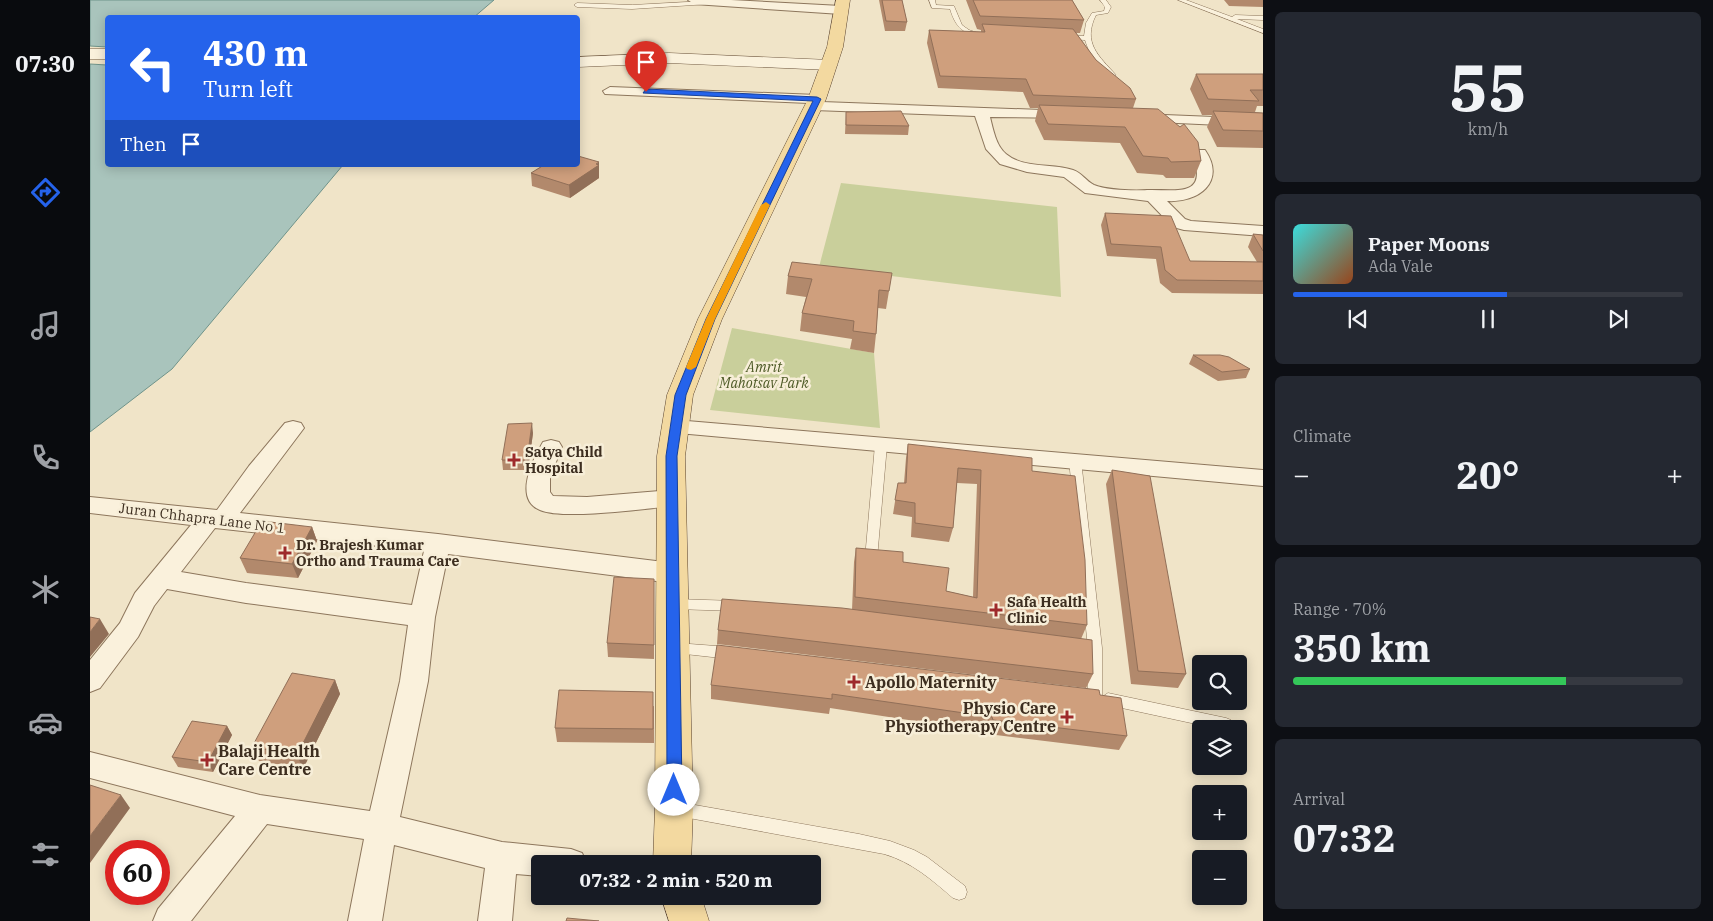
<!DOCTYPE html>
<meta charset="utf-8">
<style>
body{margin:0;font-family:"IBM Plex Serif",serif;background:#242831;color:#f1f3f6;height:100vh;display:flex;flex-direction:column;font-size:19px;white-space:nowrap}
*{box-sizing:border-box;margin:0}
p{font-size:16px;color:#9ea1a6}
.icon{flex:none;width:28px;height:28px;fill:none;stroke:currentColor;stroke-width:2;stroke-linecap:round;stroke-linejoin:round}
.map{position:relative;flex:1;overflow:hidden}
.drawer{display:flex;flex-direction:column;gap:12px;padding:12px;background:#0d0f14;width:450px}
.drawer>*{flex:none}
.banner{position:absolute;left:15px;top:15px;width:475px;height:152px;border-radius:5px;box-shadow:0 2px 12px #0003;background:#2563eb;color:#fff;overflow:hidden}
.buttons{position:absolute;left:1102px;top:655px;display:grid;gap:10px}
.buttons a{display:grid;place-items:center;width:55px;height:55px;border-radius:5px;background:#171b24;box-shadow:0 2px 12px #0003;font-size:25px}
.speed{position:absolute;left:15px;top:840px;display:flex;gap:10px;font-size:25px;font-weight:700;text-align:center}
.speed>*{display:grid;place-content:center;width:65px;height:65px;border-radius:50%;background:#171b24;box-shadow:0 2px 12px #0003;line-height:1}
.speed .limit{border:8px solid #d22;background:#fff;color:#111}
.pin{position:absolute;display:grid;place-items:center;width:42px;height:42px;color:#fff;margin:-51px -21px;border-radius:50% 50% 50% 0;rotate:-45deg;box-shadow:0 0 5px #0007}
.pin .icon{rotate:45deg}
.me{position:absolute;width:55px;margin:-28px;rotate:0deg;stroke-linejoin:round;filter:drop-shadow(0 0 4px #0008)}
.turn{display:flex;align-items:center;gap:18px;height:105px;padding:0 15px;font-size:22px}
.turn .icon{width:65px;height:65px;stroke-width:2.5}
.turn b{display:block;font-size:35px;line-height:42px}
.then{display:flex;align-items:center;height:48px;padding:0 15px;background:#0003;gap:10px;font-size:19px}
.big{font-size:38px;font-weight:800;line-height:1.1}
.drawer .card{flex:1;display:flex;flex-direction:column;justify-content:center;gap:8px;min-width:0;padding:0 18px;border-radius:8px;background:#242831}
.drawer .dial{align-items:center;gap:0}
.dial b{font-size:65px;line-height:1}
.song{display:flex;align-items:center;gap:15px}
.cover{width:60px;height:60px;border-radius:8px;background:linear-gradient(135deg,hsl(180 70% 55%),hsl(20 70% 35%))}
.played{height:5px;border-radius:2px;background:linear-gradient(90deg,#2563eb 55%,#363941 55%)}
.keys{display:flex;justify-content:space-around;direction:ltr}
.heat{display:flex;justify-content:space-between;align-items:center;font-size:28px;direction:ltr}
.charge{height:8px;border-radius:4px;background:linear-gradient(90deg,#34c759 70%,#363941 0)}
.trip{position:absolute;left:441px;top:855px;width:290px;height:50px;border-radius:5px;background:#171b24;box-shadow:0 2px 12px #0003;font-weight:800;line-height:50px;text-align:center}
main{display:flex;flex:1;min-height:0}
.tab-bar{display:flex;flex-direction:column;width:90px;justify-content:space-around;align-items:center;background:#090b0e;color:#9ea1a6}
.tab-bar .icon{width:35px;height:35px}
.tab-bar .selected{color:#2563eb}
.tab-bar b{font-size:22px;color:#f1f3f6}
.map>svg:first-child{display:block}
.green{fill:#c9cf9b}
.water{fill:#a9c4bc;stroke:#6f938a}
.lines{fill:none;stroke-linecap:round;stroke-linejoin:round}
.lane-casing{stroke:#8d765c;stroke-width:1}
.street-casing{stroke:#8d765c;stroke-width:2}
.secondary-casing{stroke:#6f573f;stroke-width:1}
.primary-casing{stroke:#5b4430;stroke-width:1}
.lane{fill:#faf1dc;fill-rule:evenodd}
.street{fill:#faf1dc;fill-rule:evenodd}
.secondary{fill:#faf1dc;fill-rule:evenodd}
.primary{fill:#f3d9a0;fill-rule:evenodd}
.wall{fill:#b2896c}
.shaded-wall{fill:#916f58}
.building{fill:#cf9f7d;stroke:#916f58}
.route{fill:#2563eb;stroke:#184099}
.slow{fill:#f59e0b}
.poi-dot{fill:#9e2a2b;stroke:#f7eed8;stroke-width:2}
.labels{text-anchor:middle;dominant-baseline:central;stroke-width:5;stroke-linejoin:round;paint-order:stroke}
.park-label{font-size:14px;font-style:italic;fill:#4d5a26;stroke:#f7eed8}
.poi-label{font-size:14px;font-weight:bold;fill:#3d2e20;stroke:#f7eed8;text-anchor:start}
.street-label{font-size:14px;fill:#3d2e20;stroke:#f7eed8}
.near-poi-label{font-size:16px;font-weight:bold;fill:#3d2e20;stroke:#f7eed8;text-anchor:start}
</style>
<main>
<nav class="tab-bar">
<b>07:30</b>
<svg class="icon selected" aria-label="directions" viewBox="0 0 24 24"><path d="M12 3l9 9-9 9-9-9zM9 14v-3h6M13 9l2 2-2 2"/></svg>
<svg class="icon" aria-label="music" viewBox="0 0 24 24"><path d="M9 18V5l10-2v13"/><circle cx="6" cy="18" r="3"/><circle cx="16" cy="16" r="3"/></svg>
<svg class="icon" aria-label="phone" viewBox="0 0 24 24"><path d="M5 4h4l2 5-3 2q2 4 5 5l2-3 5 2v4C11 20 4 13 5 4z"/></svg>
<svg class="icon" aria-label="climate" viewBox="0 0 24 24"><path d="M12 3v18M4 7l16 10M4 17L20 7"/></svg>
<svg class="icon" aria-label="car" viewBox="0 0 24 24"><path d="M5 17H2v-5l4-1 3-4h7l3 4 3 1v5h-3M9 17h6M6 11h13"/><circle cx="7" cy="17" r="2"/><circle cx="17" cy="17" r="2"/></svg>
<svg class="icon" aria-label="filters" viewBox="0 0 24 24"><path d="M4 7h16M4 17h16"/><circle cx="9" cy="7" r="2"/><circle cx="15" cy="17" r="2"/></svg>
</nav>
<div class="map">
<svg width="1173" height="921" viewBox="0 0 1173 921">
<rect width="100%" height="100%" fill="#f0e4c8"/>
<path class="green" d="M751,183L967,207L971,297L729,267Z
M642,328L784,353L790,428L620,410Z"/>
<path class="water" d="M0,0H404L383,18H18L17,47L0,46Z
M0,64L17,65L18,165H253L82,369L0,432Z"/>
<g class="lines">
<g class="lane-casing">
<path id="lane" d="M839,0H845L846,5L864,6L872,25L879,30L891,34L888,36C871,33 865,25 860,9L842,8Z
M1010,0H1016L1021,7L1018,13L1006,15C992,43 1009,56 1026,75L1023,77C1010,70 999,54 995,40L974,39L971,37L974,35L994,36L996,23L1002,13L1014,11L1015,7Z
M1088,0H1096L1142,17L1145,15L1173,16V20L1147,19L1173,29V33Z
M617,1L619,2V4L542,9L487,7L484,5L487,3L542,5Z
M791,441L797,445L787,559L785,562H777L775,559L785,445Z
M985,456L991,460L1012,648V697L1018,693L1136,718L1141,720L1143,724L1141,728L1129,729L1018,705L1013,703L1011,699L1005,703L1000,701L998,697V648L979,460Z
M585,599L646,601L651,602L652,606L651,610L646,611L585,609L580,608L579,604L580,600Z
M586,643L640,647L645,649L647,653L645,657L640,659L586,653L581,652L579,648L581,644Z
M588,802L769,834L800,841L824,850L837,857L875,886L877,892L875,898L869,900L863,898C842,880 822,862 794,854L588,816L583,814L580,809L583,804Z"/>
</g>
<g class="street-casing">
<path id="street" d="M598,0H641L751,6L757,10L751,14L604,4Z
M520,87L727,95L732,96L734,99L732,102L978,111L985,115L983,118L900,117C903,129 906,146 916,154C934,169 962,163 983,170C992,173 996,181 1004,185C1015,190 1045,191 1057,190C1085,189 1120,199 1102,153L1105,150H1115C1137,182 1108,203 1077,201L1095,219L1101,221L1173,226V236L1094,230L1083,227L1058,201L995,193L974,177L937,172L910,164L896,149L885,116L724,110L717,106L719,103L515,94L513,91Z
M1050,114L1173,119V127L1045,121L1043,118L1045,115Z
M585,420L1173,470V486L577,432L574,427L577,422Z
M203,421L211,423L214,428L150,513L348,534L582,563L591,566L595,573L591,580L582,583L358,554L345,617L338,681L310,817L412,842L481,849L492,853L497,864H450V876L426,874L422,921H388L395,868L304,845L292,921H258L274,839L177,824L101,921H63L68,909L145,816L0,778V752L170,795L280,811L310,681L318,625L156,603L77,589L64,606L48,637L10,688L0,692V660L30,623L45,593L101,525L0,513V497L127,510L159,466L195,423ZM125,528L334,551L322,605L156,583L91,572Z
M461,440L469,442L472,447L460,477V492L463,496L497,497L582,490L590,492L594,498L590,504L582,506C554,509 473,520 450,510C423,499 443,459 453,442Z"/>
</g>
<g class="secondary-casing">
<path id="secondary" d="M0,49H18V59H0Z
M579,53L740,60L748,65L740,70L579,63L488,67V57Z"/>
</g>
<g class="primary-casing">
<path id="primary" d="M746,0H760L753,47L736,99L632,319L603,395L595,456L603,808L601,864H563L565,808L567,456L577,395L608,319L718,99L737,47Z
M571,896H611L619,921H579Z"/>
</g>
<use href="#lane" class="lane"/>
<use href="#street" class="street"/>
<use href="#secondary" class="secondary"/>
<use href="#primary" class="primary"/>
</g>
<path class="wall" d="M789,0H812L817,22L815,31H795Z
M876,0H982L994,20L990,33H986L1006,60L1046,99L1043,108L1111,161L1104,178H1076L1073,175L1047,173L1030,143L954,140L945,121L948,108H940L933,92L848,88L837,43L839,30L891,32V30L887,29Z
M1134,0H1173V7L1139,6Z
M1106,74H1173V106H1167L1165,112L1173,113V148L1127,147L1117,127L1122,115H1112L1100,89Z
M756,112L819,126L818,135L755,134Z
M441,173L509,175V178L480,198L442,186Z
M1015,213L1100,261L1167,262L1158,247L1163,234L1173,235V294L1082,293L1070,283L1066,259L1017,256L1011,225Z
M702,262L799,291L796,309L788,308L786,334L784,353L760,349L762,339L710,331L712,313L716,297L696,294L698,276Z
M1103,355L1160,369L1156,378L1128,381L1099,364Z
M443,433L438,470H413L412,460Z
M818,444L942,471L997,625L991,639L1003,674L996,688L627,644L628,630L762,610L764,562L766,548L813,562L856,591L883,597L887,484L867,483L863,528L859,542L821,537L822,517L803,514L808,483H814L816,458Z
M1022,470L1096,674L1088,688L1041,684L1016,484Z
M222,527L227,541L208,578L157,573L150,558Z
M564,579V659L518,657L517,643Z
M245,680L250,694L213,769L169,761L162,747Z
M621,685L1010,695L1037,736L1029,750L898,734L897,732L740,708L739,714L621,699Z
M564,706V743L467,742L465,728Z
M137,726L142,735L123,772L88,767L82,757Z"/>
<path class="shaded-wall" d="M509,162V178L480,198L479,185Z
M442,423L443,433L438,470L437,460Z
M222,527L227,541L208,578L202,564Z
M10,619L19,634L0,657V632Z
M245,680L250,694L213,769L207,755Z
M137,726L142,735L123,772L118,762Z
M31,795L40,808L0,863V836Z"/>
<path class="building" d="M792,0H812L817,22L796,21Z
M883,0H982L994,20L890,16Z
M892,24L983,29L1006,60L1040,88L1046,99L943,95L936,79L850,76L839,30L895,32Z
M1106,74H1173V90H1160L1169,101L1118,99Z
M949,105L1068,109L1090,127L1094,124L1108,142L1111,161L1081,162L1078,158L1053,156L1035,127L958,124Z
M811,111L819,126L756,125V112Z
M1123,111L1173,113V131L1133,130Z
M488,156L509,162L506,164L509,165L479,185L441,173L454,165H488Z
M1015,213L1081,216L1100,261L1173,262V281L1087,280L1075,270L1071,247L1021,244Z
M1163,234L1173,235V251Z
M702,262L802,273L799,291L789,290L786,334L763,331L764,321L712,313L722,279L698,276Z
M1103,355H1130L1139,357L1160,369L1132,372Z
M442,423L437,460H412L418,424Z
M818,444L942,458V471L985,476L995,560L997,625L765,597L766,548L813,552V562L859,568L856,591L887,598L891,470L868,468L863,528L825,523V503L805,500L808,483H816Z
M1022,470L1060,476L1096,674L1048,671Z
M172,521L222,527L202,564L150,558Z
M524,577L564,579V645L517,643Z
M632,599L752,608L1002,640L1003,674L628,630Z
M0,617L10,619L0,632Z
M627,645L1009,690L1010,695L1031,698L1037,736L903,720L902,717L742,694V699L621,685Z
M202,673L245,680L207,755L162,747Z
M469,690L563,692V729L465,728Z
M102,721L137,726L118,762L82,757Z
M0,785L31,795L0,836Z
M477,918L509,921H476Z"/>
<path class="route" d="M556,89L727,97L731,99L625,319L596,395L587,456L592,790L590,795L584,797L579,795L577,790L576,456L585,395L616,319L723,101L553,93Z"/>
<path class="slow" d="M676,202L680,205L625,319L606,367L601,370L597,369L596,367L616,319L671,205Z"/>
<g class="poi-dot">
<path d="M421.5 452.5h5v5h5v5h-5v5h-5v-5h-5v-5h5z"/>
<path d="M192.5 545.5h5v5h5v5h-5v5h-5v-5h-5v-5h5z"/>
<path d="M903.5 602.5h5v5h5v5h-5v5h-5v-5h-5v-5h5z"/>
<path d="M761.5 674.5h5v5h5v5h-5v5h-5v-5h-5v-5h5z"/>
<path d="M974.5 709.5h5v5h5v5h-5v5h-5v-5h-5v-5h5z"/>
<path d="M114.5 752.5h5v5h5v5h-5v5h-5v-5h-5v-5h5z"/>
</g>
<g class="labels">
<g class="park-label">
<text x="674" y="367">Amrit<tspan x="674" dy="16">Mahotsav Park</tspan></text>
</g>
<g class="poi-label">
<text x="435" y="452">Satya Child<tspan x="435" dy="16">Hospital</tspan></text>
<text x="206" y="545">Dr. Brajesh Kumar<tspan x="206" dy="16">Ortho and Trauma Care</tspan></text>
<text x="917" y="602">Safa Health<tspan x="917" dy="16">Clinic</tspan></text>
</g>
<g class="street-label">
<text transform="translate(112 518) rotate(7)">Juran Chhapra Lane No 1</text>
</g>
<g class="near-poi-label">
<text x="775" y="682">Apollo Maternity</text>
<text x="966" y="708" text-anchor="end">Physio Care<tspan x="966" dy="18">Physiotherapy Centre</tspan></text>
<text x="128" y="751">Balaji Health<tspan x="128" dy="18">Care Centre</tspan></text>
</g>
</g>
</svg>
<div class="buttons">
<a><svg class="icon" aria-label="search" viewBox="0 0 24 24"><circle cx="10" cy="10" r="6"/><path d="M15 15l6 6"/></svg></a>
<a><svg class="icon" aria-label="layers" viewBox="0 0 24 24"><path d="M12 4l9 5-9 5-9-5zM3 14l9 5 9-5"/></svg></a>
<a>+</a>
<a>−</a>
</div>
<div class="speed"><div class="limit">60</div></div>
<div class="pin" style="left:556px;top:92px;background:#d93025"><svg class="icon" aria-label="arrive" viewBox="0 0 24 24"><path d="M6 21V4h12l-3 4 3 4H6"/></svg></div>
<svg class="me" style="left:584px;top:790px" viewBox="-20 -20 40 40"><circle r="19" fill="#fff"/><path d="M0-13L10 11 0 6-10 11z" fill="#2563eb"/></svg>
<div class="trip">07:32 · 2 min · 520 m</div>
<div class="banner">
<div class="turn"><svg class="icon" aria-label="left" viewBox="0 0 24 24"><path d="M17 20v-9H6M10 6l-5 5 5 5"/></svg><div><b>430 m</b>Turn left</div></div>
<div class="then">Then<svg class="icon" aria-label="arrive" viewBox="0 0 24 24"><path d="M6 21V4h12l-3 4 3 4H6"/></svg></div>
</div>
</div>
<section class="drawer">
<div class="card dial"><b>55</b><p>km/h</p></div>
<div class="card">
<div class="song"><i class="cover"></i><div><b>Paper Moons</b><p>Ada Vale</p></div></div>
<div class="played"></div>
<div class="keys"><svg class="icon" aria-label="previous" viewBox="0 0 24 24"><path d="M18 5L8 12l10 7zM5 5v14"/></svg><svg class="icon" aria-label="pause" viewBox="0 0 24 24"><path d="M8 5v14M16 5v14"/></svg><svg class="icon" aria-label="next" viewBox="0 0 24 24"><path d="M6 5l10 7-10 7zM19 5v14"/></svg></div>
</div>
<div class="card"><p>Climate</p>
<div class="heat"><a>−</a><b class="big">20°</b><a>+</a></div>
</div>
<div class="card"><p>Range · 70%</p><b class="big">350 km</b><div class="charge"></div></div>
<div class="card"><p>Arrival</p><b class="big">07:32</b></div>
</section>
</main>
